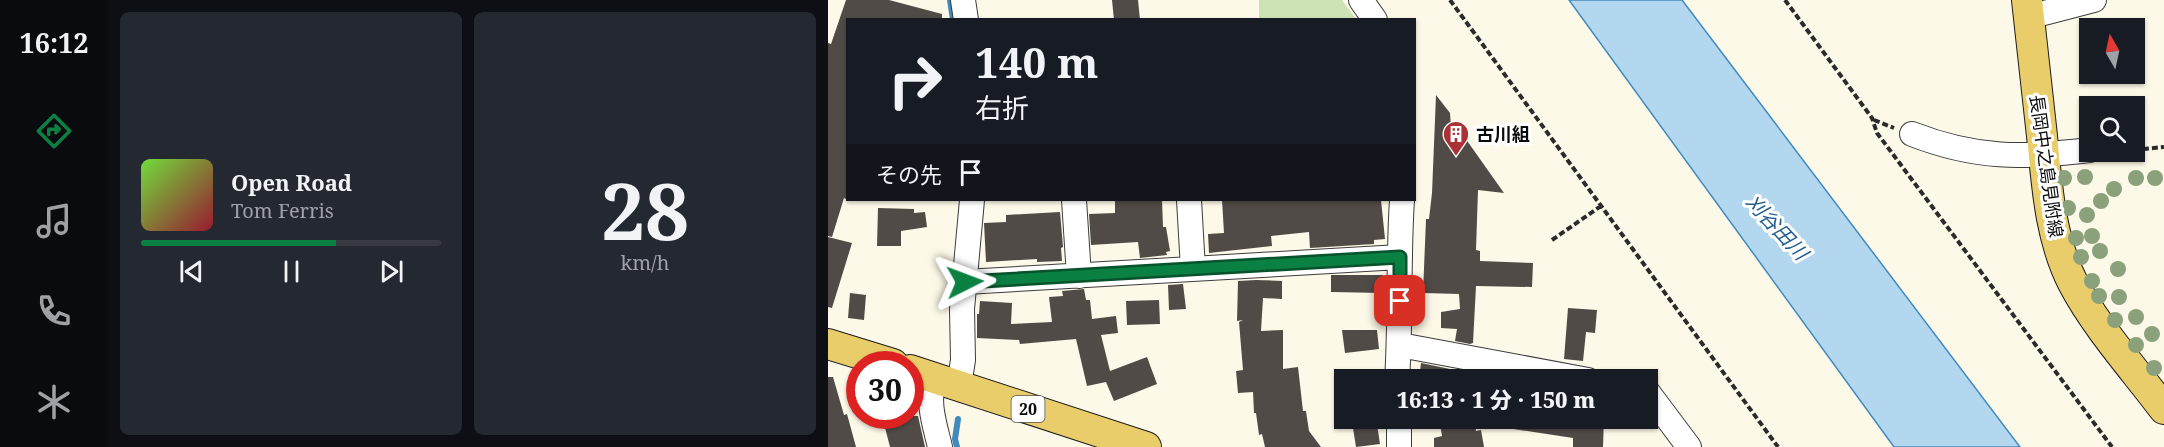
<!DOCTYPE html>
<html lang="ja">
<meta charset="utf-8">
<style>
body{margin:0;font-family:"Noto Serif","Noto Sans JP",serif;background:#242831;color:#f1f3f6;height:100vh;display:flex;flex-direction:column;font-size:22px;white-space:nowrap}
*{box-sizing:border-box;margin:0}
p{font-size:20px;color:#9ea1a6}
.icon{flex:none;width:33px;height:33px;fill:none;stroke:currentColor;stroke-width:2;stroke-linecap:round;stroke-linejoin:round}
.map{position:relative;flex:1;overflow:hidden}
.details{display:flex;flex-direction:column;gap:12px;padding:12px;background:#0d0f14;width:720px}
.details>*{flex:none}
.banner{position:absolute;left:18px;top:18px;width:570px;height:183px;border-radius:0px;box-shadow:0 2px 4px #0004;background:#171b24;color:#f1f3f6;overflow:hidden}
.needle{width:39px;rotate:351deg}
.buttons{position:absolute;left:1251px;top:18px;display:grid;gap:12px}
.buttons a{display:grid;place-items:center;width:66px;height:66px;border-radius:0px;background:#171b24;box-shadow:0 2px 4px #0004;font-size:30px}
.speed{position:absolute;left:18px;top:351px;display:flex;gap:12px;font-size:30px;font-weight:700;text-align:center}
.speed>*{display:grid;place-content:center;width:78px;height:78px;border-radius:50%;background:#171b24;box-shadow:0 2px 4px #0004;line-height:1}
.speed .limit{border:9px solid #d22;background:#fff;color:#111}
.pin{position:absolute;display:grid;place-items:center;width:51px;height:51px;color:#fff;margin:-26px;border-radius:12px;box-shadow:0 3px 9px #0006}
.me{position:absolute;width:66px;margin:-33px;rotate:87deg;stroke-linejoin:round;filter:drop-shadow(0 0 4px #0008)}
.turn{display:flex;align-items:center;gap:21px;height:126px;padding:0 30px;font-size:27px}
.turn .icon{width:78px;height:78px;stroke-width:2.5}
.turn b{display:block;font-size:42px;line-height:51px}
.then{display:flex;align-items:center;height:57px;padding:0 30px;background:#0003;gap:12px;font-size:22px}
.details .card{flex:1;display:flex;flex-direction:column;justify-content:center;gap:9px;min-width:0;padding:0 21px;border-radius:9px;background:#242831}
.details .dial{align-items:center;gap:0}
.dial b{font-size:78px;line-height:1}
.song{display:flex;align-items:center;gap:18px}
.cover{width:72px;height:72px;border-radius:9px;background:linear-gradient(135deg,hsl(100 70% 55%),hsl(350 70% 35%))}
.played{height:6px;border-radius:3px;background:linear-gradient(90deg,#0b8043 65%,#363941 65%)}
.keys{display:flex;justify-content:space-around;direction:ltr}
.details .tiles{flex:1;display:grid;gap:12px;grid-template-columns:repeat(2,1fr)}
.trip{position:absolute;left:506px;top:369px;width:324px;height:60px;border-radius:0px;background:#171b24;box-shadow:0 2px 4px #0004;font-weight:800;line-height:60px;text-align:center}
main{display:flex;flex:1;min-height:0}
.dock{display:flex;flex-direction:column;width:108px;justify-content:space-around;align-items:center;background:#090b0e;color:#9ea1a6}
.dock .icon{width:42px;height:42px}
.dock .active{color:#0b8043}
.dock b{font-size:27px;color:#f1f3f6}
.map>svg:first-child{display:block}
.green{fill:#cde3b6}
.water{fill:#b2d7ef;stroke:#418abe;stroke-width:1.5}
.lines{fill:none;stroke-linecap:round;stroke-linejoin:round}
.stream{stroke:#418abe;stroke-width:6}
.building{fill:#514b47}
.minor-casing{stroke:#3c3c3c;stroke-width:26}
.major-casing{stroke:#1a1a1a;stroke-width:32}
.path{stroke:#2b2b2b;stroke-width:4;stroke-dasharray:6 3;stroke-linecap:butt}
.minor{stroke:#fff;stroke-width:24}
.major{stroke:#eacd6b;stroke-width:30}
.tree{fill:#8aa17b}
.route-casing{stroke:#07532c;stroke-width:15}
.route{stroke:#0b8043;stroke-width:10}
.labels{text-anchor:middle;dominant-baseline:central;stroke-width:6;stroke-linejoin:round;paint-order:stroke}
.shield{fill:#fff;stroke:#535353;stroke-width:1.5}
.shield-label{font-size:16px;font-weight:bold;fill:#090909}
.poi-label{font-size:18px;font-weight:bold;fill:#090909;stroke:#fff;text-anchor:start}
.street-label{font-size:18px;fill:#090909;stroke:#fff}
.water-label{font-size:20px;font-style:italic;fill:#215c8d;stroke:#fff}
</style>
<main>
<nav class="dock">
<b>16:12</b>
<svg class="icon active" aria-label="directions" viewBox="0 0 24 24"><path d="M12 3l9 9-9 9-9-9zM9 14v-3h6M13 9l2 2-2 2"/></svg>
<svg class="icon" aria-label="music" viewBox="0 0 24 24"><path d="M9 18V5l10-2v13"/><circle cx="6" cy="18" r="3"/><circle cx="16" cy="16" r="3"/></svg>
<svg class="icon" aria-label="phone" viewBox="0 0 24 24"><path d="M5 4h4l2 5-3 2q2 4 5 5l2-3 5 2v4C11 20 4 13 5 4z"/></svg>
<svg class="icon" aria-label="climate" viewBox="0 0 24 24"><path d="M12 3v18M4 7l16 10M4 17L20 7"/></svg>
</nav>
<section class="details">
<div class="tiles">
<div class="card">
<div class="song"><i class="cover"></i><div><b>Open Road</b><p>Tom Ferris</p></div></div>
<div class="played"></div>
<div class="keys"><svg class="icon" aria-label="previous" viewBox="0 0 24 24"><path d="M18 5L8 12l10 7zM5 5v14"/></svg><svg class="icon" aria-label="pause" viewBox="0 0 24 24"><path d="M8 5v14M16 5v14"/></svg><svg class="icon" aria-label="next" viewBox="0 0 24 24"><path d="M6 5l10 7-10 7zM19 5v14"/></svg></div>
</div>
<div class="card dial"><b>28</b><p>km/h</p></div>
</div>
</section>
<div class="map">
<svg width="1336" height="447" viewBox="0 0 1336 447">
<rect width="100%" height="100%" fill="#fdf9e8"/>
<path class="green" d="M431,0H514L528,19H431Z"/>
<path class="water" d="M741,0H854L1192,447H1066Z"/>
<g class="lines">
<path class="stream" d="M122,0L125,20
M129,447L127,439L130,419"/>
</g>
<path class="building" d="M18,0H61L114,14V20H20V200L16,198L4,237L0,236V43L3,44Z
M284,0H310L312,20H286Z
M608,95L622,113L623,128H630L676,193L650,190L648,250L652,251V261L705,263L704,287L648,286L645,343L642,344L627,341L629,329L613,328V312L632,309L631,294L595,293L598,219H601L604,193Z
M287,200H334L335,227H338L342,251L338,252L339,255L312,258L310,242L263,245L261,214L287,213Z
M394,200H553L557,239L546,240V244L482,248L481,232L443,236L444,246L381,253L380,234L396,233Z
M50,208L86,209V213L97,212L99,227L73,231V246H49Z
M232,212L235,247L233,248L234,261L209,262V259L158,262L156,223L178,222V215Z
M0,237L24,243L4,308L0,307Z
M503,275H555V293L503,292Z
M428,280L454,281V299L435,298L433,331L455,330V369L470,367L475,411H478L481,431L493,447H437L434,434L431,435L428,413H426L425,392L410,393L408,371L415,370L411,322L415,320L409,321L410,281Z
M355,284L358,309L341,310L340,285Z
M256,289L258,300H262L264,319L288,316L290,333L273,335L282,371L319,357L329,384L286,401L278,382L259,386L248,339L192,344L191,340L149,338V314H151L152,301L184,303L183,324L224,322L221,297L235,296L234,291Z
M22,293L38,295L36,320L20,318Z
M331,300L332,324L299,325L298,301Z
M740,308L769,310L767,333L758,332L755,361L736,359Z
M514,330H549L551,349L517,353Z
M593,363L622,369L621,380H591Z
M0,377H5L16,415L19,414L28,447H0Z
M54,416H90L97,447H62Z
M611,418H646L648,431L653,430L656,447H606V438L614,436Z
M680,418H776L775,447H745V438L679,428Z
M549,424L552,444L528,447L525,428Z"/>
<g class="lines">
<g class="minor-casing">
<path id="minor" d="M135,0L138,20
M533,0L547,20
M1201,17L1266,0
M1084,134C1148,159 1195,158 1262,150
M246,200L251,276
M361,200L365,269
M137,282L572,257
M572,345L760,380
M106,378C99,403 106,422 112,447
M569,380C573,320 570,259 574,200
M131,386L135,360L134,309L144,200
M819,391L861,447
M571,447V418"/>
</g>
<g class="major-casing">
<path id="major" d="M1199,0C1204,45 1209,91 1214,136C1219,186 1222,238 1245,283C1268,327 1306,369 1336,409
M0,344L65,364
M82,370L318,447"/>
</g>
<path class="path" d="M622,0L950,447
M957,0L1044,118L1049,133L1284,447
M1046,120L1066,128
M1306,150L1336,147
M1291,152H1296
M724,240L773,206"/>
<use href="#minor" class="minor"/>
<use href="#major" class="major"/>
</g>
<g class="tree">
<circle cx="1257" cy="177" r="8"/>
<circle cx="1236" cy="178" r="8"/>
<circle cx="1308" cy="178" r="8"/>
<circle cx="1327" cy="178" r="8"/>
<circle cx="1286" cy="189" r="8"/>
<circle cx="1273" cy="201" r="8"/>
<circle cx="1240" cy="208" r="8"/>
<circle cx="1259" cy="215" r="8"/>
<circle cx="1264" cy="236" r="8"/>
<circle cx="1248" cy="238" r="8"/>
<circle cx="1272" cy="251" r="8"/>
<circle cx="1253" cy="257" r="8"/>
<circle cx="1290" cy="269" r="8"/>
<circle cx="1264" cy="281" r="8"/>
<circle cx="1271" cy="296" r="8"/>
<circle cx="1291" cy="297" r="8"/>
<circle cx="1308" cy="317" r="8"/>
<circle cx="1287" cy="320" r="8"/>
<circle cx="1324" cy="334" r="8"/>
<circle cx="1308" cy="345" r="8"/>
<circle cx="1326" cy="368" r="8"/>
</g>
<g class="lines">
<g class="route-casing">
<path id="route" d="M137,282L572,257V301"/>
</g>
<use href="#route" class="route"/>
</g>
<defs>
<g id="building-pin" transform="scale(1.35)"><path d="M0 17L-7.5 6A9.5 9.5 0 1 1 7.5 6Z" fill="#aa3135" stroke="#fff"/><path d="M-4-6H4V6H1V3H-1V6H-4ZM-2.5-4.3h1.7v1.8h-1.7ZM.8-4.3h1.7v1.8H.8ZM-2.5-1h1.7V.8h-1.7ZM.8-1h1.7V.8H.8Z" fill="#fff"/></g>
</defs>
<g fill-rule="evenodd">
<use href="#building-pin" x="628" y="134"/>
</g>
<g class="labels">
<rect class="shield" x="183.5" y="396" width="33" height="26" rx="4.5"/>
<g class="shield-label">
<text x="200" y="409">20</text>
</g>
<g class="poi-label">
<text x="648" y="134">古川組</text>
</g>
<g class="street-label">
<text transform="translate(1219 166) rotate(82)">長岡中之島見附線</text>
</g>
<g class="water-label">
<text transform="translate(949 227) rotate(47)">刈谷田川</text>
</g>
</g>
</svg>
<div class="buttons">
<a><svg class="needle" viewBox="-14 -14 28 28"><path d="M0-13l5 13h-10z" fill="#e53935"/><path d="M0 13l5-13h-10z" fill="#9ea1a6"/></svg></a>
<a><svg class="icon" aria-label="search" viewBox="0 0 24 24"><circle cx="10" cy="10" r="6"/><path d="M15 15l6 6"/></svg></a>
</div>
<div class="speed"><div class="limit">30</div></div>
<div class="pin" style="left:572px;top:301px;background:#d93025"><svg class="icon" aria-label="arrive" viewBox="0 0 24 24"><path d="M6 21V4h12l-3 4 3 4H6"/></svg></div>
<svg class="me" style="left:137px;top:282px" viewBox="-20 -20 40 40"><path d="M0-17L14 15 0 8-14 15z" fill="#0b8043" stroke="#fff" stroke-width="4"/></svg>
<div class="trip">16:13 · 1 分 · 150 m</div>
<div class="banner">
<div class="turn"><svg class="icon" aria-label="right" viewBox="0 0 24 24"><path d="M7 20v-9h11M14 6l5 5-5 5"/></svg><div><b>140 m</b>右折</div></div>
<div class="then">その先<svg class="icon" aria-label="arrive" viewBox="0 0 24 24"><path d="M6 21V4h12l-3 4 3 4H6"/></svg></div>
</div>
</div>
</main>
